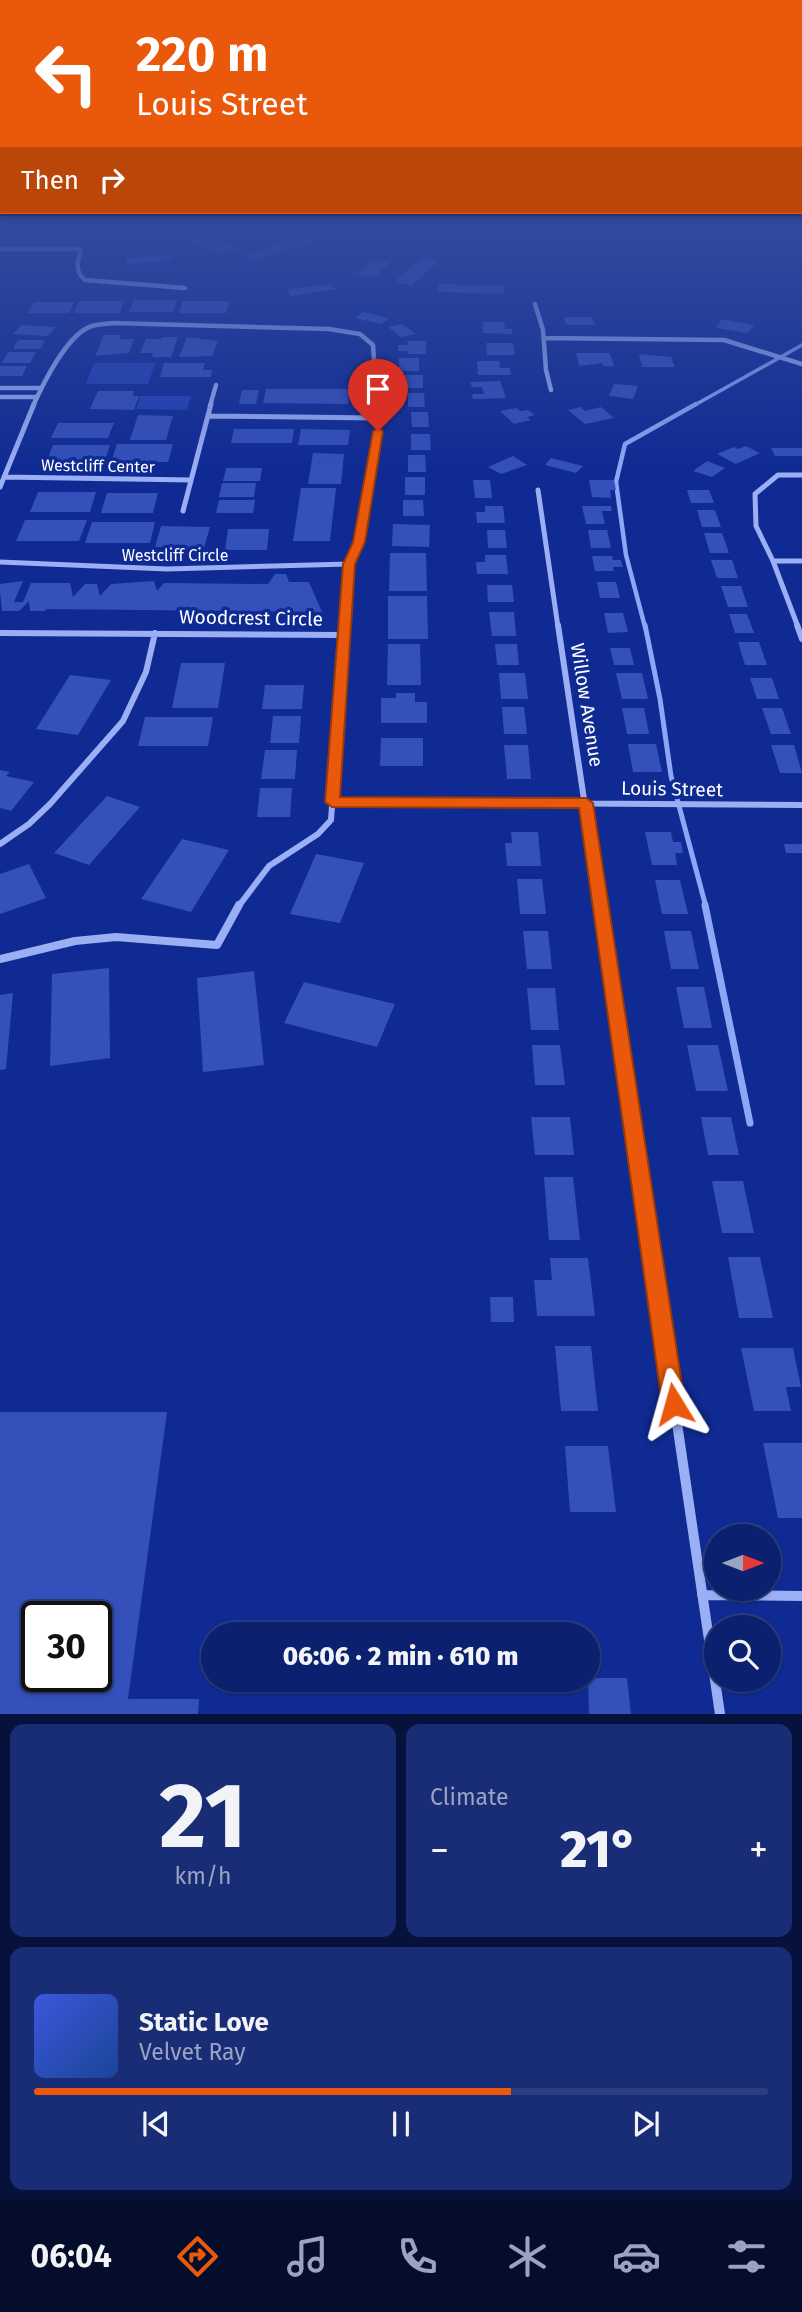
<!DOCTYPE html>
<meta charset="utf-8">
<style>
body{margin:0;font-family:"Fira Sans",sans-serif;background:#192d76;color:#f1f3f6;height:100vh;display:flex;flex-direction:column;font-size:26px;white-space:nowrap}
*{box-sizing:border-box;margin:0}
p{font-size:23px;color:#9aa3c2}
.icon{flex:none;width:38px;height:38px;fill:none;stroke:currentColor;stroke-width:2;stroke-linecap:round;stroke-linejoin:round}
.map{position:relative;height:1714px;overflow:hidden}
.drawer{display:flex;flex-direction:column;gap:10px;padding:10px;background:#06123c;flex:1}
.drawer>*{flex:none}
.banner{position:absolute;left:0px;top:0px;width:803px;height:214px;box-shadow:0 2px 5px #0004,0 0 0 2px #2b3e81;background:#ea580c;color:#fff;overflow:hidden}
.needle{width:46px;rotate:90deg}
.fabs{position:absolute;left:704px;top:1524px;display:grid;gap:14px}
.fabs a{display:grid;place-items:center;width:77px;height:77px;border-radius:50%;background:#0b206e;box-shadow:0 2px 5px #0004,0 0 0 2px #2b3e81;font-size:35px}
.speed{position:absolute;left:21px;top:1601px;display:flex;gap:14px;font-size:35px;font-weight:700;text-align:center}
.speed>*{display:grid;place-content:center;width:91px;height:91px;border-radius:50%;background:#0b206e;box-shadow:0 2px 5px #0004,0 0 0 2px #2b3e81;line-height:1}
.speed .limit{border:4px solid #111;border-radius:10px;background:#fff;color:#111}
.pin{position:absolute;display:grid;place-items:center;width:60px;height:60px;color:#fff;margin:-72px -30px;border-radius:50% 50% 50% 0;rotate:-45deg;box-shadow:0 0 7px #0007}
.pin .icon{rotate:45deg}
.me{position:absolute;width:77px;margin:-38px;rotate:352deg;stroke-linejoin:round;filter:drop-shadow(0 0 5px #0008)}
.turn{display:flex;align-items:center;gap:24px;height:147px;padding:0 21px;font-size:32px}
.turn .icon{width:91px;height:91px;stroke-width:2.5}
.turn b{display:block;font-size:49px;line-height:60px}
.then{display:flex;align-items:center;height:66px;padding:0 21px;background:#0003;gap:14px;font-size:26px}
.big{font-size:52px;font-weight:800;line-height:1.1}
.drawer .card{flex:1;display:flex;flex-direction:column;justify-content:center;gap:10px;min-width:0;padding:0 24px;border-radius:14px;background:#192d76}
.drawer .dial{align-items:center;gap:0}
.dial b{font-size:91px;line-height:1}
.song{display:flex;align-items:center;gap:21px}
.cover{width:84px;height:84px;border-radius:10px;background:linear-gradient(135deg,hsl(230 70% 55%),hsl(220 70% 35%))}
.played{height:7px;border-radius:4px;background:linear-gradient(90deg,#ea580c 65%,#2b3e81 65%)}
.keys{display:flex;justify-content:space-around;direction:ltr}
.heat{display:flex;justify-content:space-between;align-items:center;font-size:38px;direction:ltr}
.drawer .tiles{flex:1;display:grid;gap:10px;grid-template-columns:1fr 1fr}
.card:last-child{grid-column:span 2}
.trip{position:absolute;left:201px;top:1622px;width:399px;height:70px;border-radius:35px;background:#0b206e;box-shadow:0 2px 5px #0004,0 0 0 2px #2b3e81;font-weight:800;line-height:70px;text-align:center}
.menu{display:flex;height:112px;justify-content:space-around;align-items:center;background:#040d2c;color:#9aa3c2}
.menu .icon{width:49px;height:49px}
.menu .active{color:#ea580c}
.menu b{font-size:32px;color:#f1f3f6}
.map>svg:first-child{display:block}
.green{fill:#2041b3}
.lines{fill:none;stroke-linecap:round;stroke-linejoin:round}
.stream-far3{stroke:#8da6f8;stroke-width:3.5}
.stream-far2{stroke:#8da6f8;stroke-width:4.5}
.stream-far1{stroke:#8da6f8;stroke-width:5}
.stream{stroke:#8da6f8;stroke-width:7}
.building{fill:#3350bb;fill-rule:evenodd}
.street-far4{stroke:#9baff4;stroke-width:4.5}
.street-far3{stroke:#9baff4;stroke-width:5}
.street-far2{stroke:#9baff4;stroke-width:6}
.street-far1{stroke:#9baff4;stroke-width:8}
.street{stroke:#9baff4;stroke-width:10}
.route{fill:#ea580c;stroke:#983908;stroke-width:2}
.labels{text-anchor:middle;dominant-baseline:central;stroke-width:7;stroke-linejoin:round;paint-order:stroke}
.far-street-label{font-size:16px;fill:#fff;stroke:#0f2a93}
.street-label{font-size:19px;fill:#fff;stroke:#0f2a93}
</style>
<div class="map">
<svg width="802" height="1714" viewBox="0 0 802 1714">
<rect width="100%" height="100%" fill="#0f2a93"/>
<path class="green" d="M94,363H155L148,384H86Z
M140,396H191L187,410L136,409Z"/>
<g class="lines">
<path class="stream-far3" d="M693,406L802,345"/>
<path class="stream-far2" d="M645,627L626,555L616,482L625,444L696,404"/>
<path class="stream-far1" d="M645,625L660,699L671,776L706,907"/>
<path class="stream" d="M705,905L750,1123"/>
</g>
<path class="building" d="M203,234L239,249L221,255L185,239Z
M308,235L321,240L254,260L242,255Z
M169,254L171,260L127,264L125,259Z
M423,257L440,260L412,285L394,282Z
M372,260L390,262L375,277L357,274Z
M331,284L336,289L291,296L286,290Z
M438,284L504,286V294L437,292Z
M134,300H177L173,312H129Z
M79,301H124L120,313H74Z
M183,301H229L226,313H179Z
M34,302H74L69,313H28Z
M363,312L389,318L381,324L355,318Z
M564,317H592L595,325H566Z
M722,319L754,325L748,333L716,328Z
M483,322H504L505,329H512V334L483,333Z
M402,324L416,334L401,337L388,327Z
M21,325L56,327L48,336L13,334Z
M104,335H121L119,339H134L129,353L95,356Z
M162,337H178L171,357H152L153,353H140L146,339H161Z
M187,337L218,341L212,356L179,357Z
M18,340H45L40,349H13Z
M408,341H426V354H409L408,351H398V345H408Z
M486,343H513L515,355H487Z
M8,352H36L30,363H2Z
M576,353H610L614,366H603L602,363L579,366Z
M639,354L671,357L675,367H642Z
M399,358H419V371H399Z
M477,361H499L500,368H510L511,375H478Z
M164,363H205L203,370H212L211,377H160Z
M0,366H27L22,376H0Z
M405,375H423V388H405Z
M500,381L506,398L473,399L472,394H484L482,387H472L470,382Z
M614,384L638,386L633,399L609,396Z
M266,389H349L348,404L263,403Z
M242,390H259L256,404H239Z
M98,391H134L133,396H139L134,410L90,409Z
M408,393H424L425,407H408Z
M580,407L585,411L601,407L614,418L585,424L568,410Z
M517,408L520,411L528,410L535,415L527,417L531,420L514,424L500,411Z
M411,412H428L429,427H412Z
M138,415L173,416L166,440H130Z
M58,423H114L108,438H51Z
M234,429H294L292,443H231Z
M301,429L350,430L348,445H298Z
M411,434H430L431,450H411Z
M117,444H173L168,462H111Z
M53,445H110L104,463H46Z
M746,446L760,453L736,464L717,454L734,447L738,449Z
M771,448H802V456H775Z
M313,453L344,454L341,484H308Z
M408,455H425L426,472H408Z
M513,456L527,465L501,474L488,467Z
M551,458L583,466L576,473L545,465Z
M707,461L725,468L712,477L693,471Z
M226,468H262L260,481H223Z
M405,477H425V495H405Z
M473,480H490L492,498H475Z
M589,480H614L616,490H610L611,498L592,497Z
M222,483H256L254,497H219Z
M301,488H336L330,541H293Z
M687,490H709L714,503H691Z
M38,492H96L90,512H30Z
M107,493H158L153,513H101Z
M219,500H255L253,513H216Z
M403,500H423L424,516H403Z
M485,506H503L505,523H477L476,512H485Z
M582,506H611L612,511H602L605,524H586Z
M697,510H715L721,527H702Z
M25,520H87L79,541H16Z
M92,522H155L150,543H85Z
M393,524L430,525L429,547L392,546Z
M161,526L210,527L204,548L155,547Z
M228,529H269L267,550H225Z
M487,530H505L507,548H488Z
M588,530H607L611,548H591Z
M704,533H722L729,553H710Z
M390,553H426L427,591H389Z
M485,555H506L508,574H477L476,562H485Z
M592,556H612L613,560H621L623,567H613L614,571H595Z
M711,560H732L738,578H717Z
M275,574H286L289,582H309L322,612L46,609L45,611H30L29,601L19,611H2L0,591V584L23,581L14,602H23L31,583H70L73,597L85,584H97L100,596L111,584L154,581L157,591L164,583L268,584Z
M597,582H616L620,598H600Z
M487,585H512L514,602H488Z
M721,586H741L748,607H728Z
M388,596H427L428,639H388Z
M489,612H514L516,636H492Z
M604,613H623L628,632L608,633Z
M729,614H747L754,633H735Z
M738,642H759L767,665H745Z
M388,644H420L421,685H387Z
M495,644H517L519,665H497Z
M610,648H630L634,665H614Z
M181,663H225L218,708H172Z
M499,673H525L528,699H501Z
M616,673H642L648,699H622Z
M70,675L111,680L78,735L36,729Z
M750,678H772L779,699H757Z
M265,685H304L302,709H262Z
M396,693H415V702H427V723H381V698H396Z
M502,707H524L527,734H504Z
M622,708H644L649,734H627Z
M762,708H782L791,734H771Z
M273,716H301L299,743H270Z
M145,717H213L208,746H138Z
M381,738H423V766H380Z
M628,744H656L662,772H633Z
M504,745H528L531,779H507Z
M771,745H794L802,773H780Z
M265,750H297L295,779H261Z
M0,770L10,772L6,776L34,782L11,811L0,808Z
M260,788H292L290,817H257Z
M107,796L140,807L89,865L54,853Z
M511,832H538L541,866H507L505,843H512Z
M645,832H671L673,842H681L683,853H675L677,865H652Z
M182,839L229,850L191,912L141,899Z
M784,844H802V853H786Z
M316,854L364,863L340,923L290,914Z
M29,864L46,898L0,914V874Z
M517,879H542L546,914H520Z
M655,880H680L688,914H662Z
M523,931H548L552,969H527Z
M664,931H691L699,969H671Z
M109,968L110,1058L50,1066L52,974Z
M254,971L264,1065L203,1072L197,978Z
M304,982L395,1004L377,1047L284,1023Z
M676,987H704L712,1028H684Z
M527,988H555L559,1030H531Z
M13,993L6,1069L0,1070V995Z
M532,1045H560L565,1085H535Z
M687,1045H718L728,1091H696Z
M531,1117H570L574,1155H535Z
M701,1117H731L739,1155H708Z
M544,1177H573L580,1240H549Z
M712,1181H743L754,1233H722Z
M728,1257H760L773,1318H739Z
M550,1258H588L595,1316H537L534,1280H552Z
M490,1297H513L514,1322H491Z
M555,1346H591L598,1411H561Z
M741,1348H793L801,1387H786L791,1411H754Z
M0,1412H167L128,1699H199L198,1714H0ZM37,1617H96V1676H37Z
M763,1443H802V1518H778Z
M565,1446H608L616,1512H570Z
M588,1678H627L631,1714H589Z"/>
<g class="lines">
<path class="street-far4" d="M0,249H81C78,261 74,271 85,280L185,288
M535,304L543,330L546,370L551,390
M544,338L724,340L802,364
M0,388H41
M0,397H37
M33,406C43,384 68,333 92,326C98,324 107,324 114,323L329,329L360,334L373,345L377,406
M210,406L216,385"/>
<path class="street-far3" d="M208,416L376,418
M4,477L191,480
M0,487L34,404
M538,490L558,627
M183,511L211,404
M773,561H802
M0,562L167,569L349,564
M345,627L349,564L359,542L378,431L376,404
M798,627L773,561L756,526L755,494L778,475H802"/>
<path class="street-far2" d="M558,625L600,907
M797,625L802,639
M0,633L344,635
M332,802L802,805
M0,844L29,824L50,804L123,721L146,672L155,633
M238,907L269,866L318,834L331,820L345,625"/>
<path class="street-far1" d="M600,905L653,1263
M0,959L75,941L116,937L217,945L239,905"/>
<path class="street" d="M653,1261L720,1714
M702,1595L802,1596"/>
</g>
<linearGradient id="sky" x2="0" y2="1"><stop stop-color="#081751"/><stop offset="0.49" stop-color="#314a9e"/><stop offset="1" stop-color="#314a9e" stop-opacity="0"/></linearGradient>
<rect width="802" height="471" fill="url(#sky)"/>
<path class="route" d="M378,428L383,431L365,542L355,564L340,797L586,798L593,803L685,1404L682,1412L674,1415L666,1412L662,1404L579,808L332,807L325,802L343,564L353,542L373,431Z"/>
<g class="labels">
<g class="far-street-label">
<text transform="translate(98 466) rotate(1)">Westcliff Center</text>
<text x="175" y="555">Westcliff Circle</text>
</g>
<g class="street-label">
<text transform="translate(251 618) rotate(1)">Woodcrest Circle</text>
<text transform="translate(587 705) rotate(81)">Willow Avenue</text>
<text transform="translate(672 789) rotate(1)">Louis Street</text>
</g>
</g>
</svg>
<div class="fabs">
<a><svg class="needle" viewBox="-14 -14 28 28"><path d="M0-13l5 13h-10z" fill="#e53935"/><path d="M0 13l5-13h-10z" fill="#9aa3c2"/></svg></a>
<a><svg class="icon" aria-label="search" viewBox="0 0 24 24"><circle cx="10" cy="10" r="6"/><path d="M15 15l6 6"/></svg></a>
</div>
<div class="speed"><div class="limit">30</div></div>
<div class="pin" style="left:378px;top:431px;background:#d93025"><svg class="icon" aria-label="arrive" viewBox="0 0 24 24"><path d="M6 21V4h12l-3 4 3 4H6"/></svg></div>
<svg class="me" style="left:674px;top:1404px" viewBox="-20 -20 40 40"><path d="M0-17L14 15 0 8-14 15z" fill="#ea580c" stroke="#fff" stroke-width="4"/></svg>
<div class="trip">06:06 · 2 min · 610 m</div>
<div class="banner">
<div class="turn"><svg class="icon" aria-label="left" viewBox="0 0 24 24"><path d="M17 20v-9H6M10 6l-5 5 5 5"/></svg><div><b>220 m</b>Louis Street</div></div>
<div class="then">Then<svg class="icon" aria-label="right" viewBox="0 0 24 24"><path d="M7 20v-9h11M14 6l5 5-5 5"/></svg></div>
</div>
</div>
<section class="drawer">
<div class="tiles">
<div class="card dial"><b>21</b><p>km/h</p></div>
<div class="card"><p>Climate</p>
<div class="heat"><a>−</a><b class="big">21°</b><a>+</a></div>
</div>
<div class="card">
<div class="song"><i class="cover"></i><div><b>Static Love</b><p>Velvet Ray</p></div></div>
<div class="played"></div>
<div class="keys"><svg class="icon" aria-label="previous" viewBox="0 0 24 24"><path d="M18 5L8 12l10 7zM5 5v14"/></svg><svg class="icon" aria-label="pause" viewBox="0 0 24 24"><path d="M8 5v14M16 5v14"/></svg><svg class="icon" aria-label="next" viewBox="0 0 24 24"><path d="M6 5l10 7-10 7zM19 5v14"/></svg></div>
</div>
</div>
</section>
<nav class="menu">
<b>06:04</b>
<svg class="icon active" aria-label="directions" viewBox="0 0 24 24"><path d="M12 3l9 9-9 9-9-9zM9 14v-3h6M13 9l2 2-2 2"/></svg>
<svg class="icon" aria-label="music" viewBox="0 0 24 24"><path d="M9 18V5l10-2v13"/><circle cx="6" cy="18" r="3"/><circle cx="16" cy="16" r="3"/></svg>
<svg class="icon" aria-label="phone" viewBox="0 0 24 24"><path d="M5 4h4l2 5-3 2q2 4 5 5l2-3 5 2v4C11 20 4 13 5 4z"/></svg>
<svg class="icon" aria-label="climate" viewBox="0 0 24 24"><path d="M12 3v18M4 7l16 10M4 17L20 7"/></svg>
<svg class="icon" aria-label="car" viewBox="0 0 24 24"><path d="M5 17H2v-5l4-1 3-4h7l3 4 3 1v5h-3M9 17h6M6 11h13"/><circle cx="7" cy="17" r="2"/><circle cx="17" cy="17" r="2"/></svg>
<svg class="icon" aria-label="filters" viewBox="0 0 24 24"><path d="M4 7h16M4 17h16"/><circle cx="9" cy="7" r="2"/><circle cx="15" cy="17" r="2"/></svg>
</nav>
